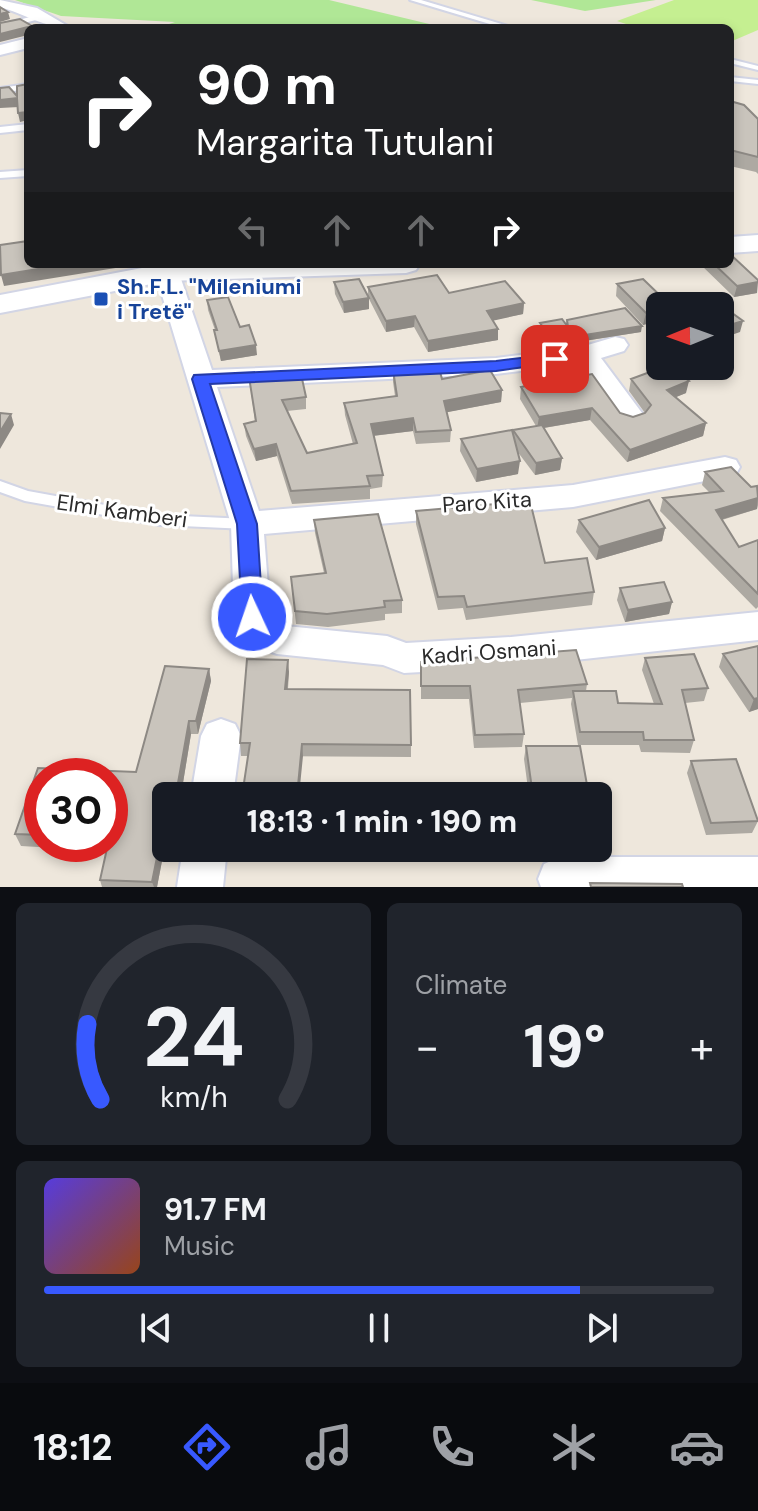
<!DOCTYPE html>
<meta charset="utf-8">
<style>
body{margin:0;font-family:"DM Sans",sans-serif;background:#20242c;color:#f1f3f6;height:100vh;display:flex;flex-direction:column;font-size:30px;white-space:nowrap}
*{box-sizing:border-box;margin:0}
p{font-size:26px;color:#9ea1a6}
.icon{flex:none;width:44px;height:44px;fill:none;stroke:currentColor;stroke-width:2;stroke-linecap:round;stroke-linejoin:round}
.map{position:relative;height:887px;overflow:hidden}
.details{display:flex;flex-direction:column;gap:16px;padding:16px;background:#0d0f14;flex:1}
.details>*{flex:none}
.top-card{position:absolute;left:24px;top:24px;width:710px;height:244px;border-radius:12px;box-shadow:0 4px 12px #0003;background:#202124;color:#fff;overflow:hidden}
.needle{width:52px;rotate:269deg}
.tools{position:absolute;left:646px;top:292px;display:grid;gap:16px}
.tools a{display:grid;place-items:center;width:88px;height:88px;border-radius:12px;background:#171b24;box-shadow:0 4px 12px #0003;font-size:40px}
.speed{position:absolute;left:24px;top:758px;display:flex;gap:16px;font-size:40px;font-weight:700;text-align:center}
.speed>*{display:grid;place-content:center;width:104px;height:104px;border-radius:50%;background:#171b24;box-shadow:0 4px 12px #0003;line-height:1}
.speed .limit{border:12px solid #d22;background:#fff;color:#111}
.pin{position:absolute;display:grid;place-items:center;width:68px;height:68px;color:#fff;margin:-34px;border-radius:16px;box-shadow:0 4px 12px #0006}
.me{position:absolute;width:88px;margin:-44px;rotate:357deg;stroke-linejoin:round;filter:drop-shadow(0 0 6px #0008)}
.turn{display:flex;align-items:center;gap:28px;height:168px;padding:0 40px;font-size:36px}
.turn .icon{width:104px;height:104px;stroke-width:2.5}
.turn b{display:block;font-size:56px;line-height:68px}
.lanes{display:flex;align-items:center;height:76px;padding:0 40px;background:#0003;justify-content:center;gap:40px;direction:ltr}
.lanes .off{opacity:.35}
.big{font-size:60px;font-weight:800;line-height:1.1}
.details .card{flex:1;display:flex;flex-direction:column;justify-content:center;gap:12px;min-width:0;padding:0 28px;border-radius:12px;background:#20242c}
.details .dial{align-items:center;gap:0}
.dial svg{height:208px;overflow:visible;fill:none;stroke:#363941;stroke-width:7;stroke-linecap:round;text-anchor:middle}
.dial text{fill:#f1f3f6;stroke:none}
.song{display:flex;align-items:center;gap:24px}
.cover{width:96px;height:96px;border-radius:12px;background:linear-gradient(135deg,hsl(250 70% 55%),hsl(20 70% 35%))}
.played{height:8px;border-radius:4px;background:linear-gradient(90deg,#3859ff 80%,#363941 80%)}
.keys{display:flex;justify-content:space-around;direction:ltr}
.heat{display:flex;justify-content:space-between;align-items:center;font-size:44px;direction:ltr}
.details .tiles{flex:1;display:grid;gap:16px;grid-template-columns:1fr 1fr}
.card:last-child{grid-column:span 2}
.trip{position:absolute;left:152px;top:782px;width:460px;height:80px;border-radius:12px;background:#171b24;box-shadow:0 4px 12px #0003;font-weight:800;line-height:80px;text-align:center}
.menu{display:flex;height:128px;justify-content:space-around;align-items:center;background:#090b0e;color:#9ea1a6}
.menu .icon{width:56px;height:56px}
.menu .selected{color:#3859ff}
.menu b{font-size:36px;color:#f1f3f6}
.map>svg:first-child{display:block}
.green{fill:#b0e796}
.pitch{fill:#c5ef91}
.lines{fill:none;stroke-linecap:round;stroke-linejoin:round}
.service-casing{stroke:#d2d5e5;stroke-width:4}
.minor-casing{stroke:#d2d5e5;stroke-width:4}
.tertiary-casing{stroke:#d2d5e5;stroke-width:4}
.service{fill:#fff;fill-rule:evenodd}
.minor{fill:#fff;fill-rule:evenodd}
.tertiary{fill:#fff;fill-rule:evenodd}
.wall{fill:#ada9a2;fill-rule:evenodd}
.shaded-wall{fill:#8d8984}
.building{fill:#c9c4bc;stroke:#8d8984;stroke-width:2}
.route{fill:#3859ff;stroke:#243aa6;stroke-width:2}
.transit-dot{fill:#1a4fb4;stroke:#fff;stroke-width:3}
.labels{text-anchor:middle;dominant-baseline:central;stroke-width:6;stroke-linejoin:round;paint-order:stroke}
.transit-label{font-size:22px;font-weight:bold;fill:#164399;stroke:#fff;text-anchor:start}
.street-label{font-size:22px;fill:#2b2b2b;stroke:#fff}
</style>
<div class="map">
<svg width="758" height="887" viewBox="0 0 758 887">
<rect width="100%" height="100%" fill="#eee7dc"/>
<path class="green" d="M15,0H329L446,28H157L175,22L61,16Z
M531,0H656L585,11Z"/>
<path class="pitch" d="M674,0H758V30L730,42V28H638L617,21Z"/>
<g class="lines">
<g class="service-casing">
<path id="service" d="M410,0H421L515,28H503Z
M41,14L44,18L0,29V25Z
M730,59L758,66V70L730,63Z
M730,77L758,80V84L730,81Z
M28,84V88L0,94V88Z
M28,124V130L0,133V127Z
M28,170V176L0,178V172Z
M0,481L28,491L160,515L247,519L252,520L255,524L252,528L247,529L160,525L25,501L0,492Z"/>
</g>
<g class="minor-casing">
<path id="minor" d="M0,0L37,8L71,28C45,28 25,14 0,7Z
M28,38V48L0,55V45Z
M169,264H208L204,269L180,276L212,370L496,358L581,347L615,337L624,339L628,345L624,351L601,358L645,417L640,423L630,426L620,423L578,364L496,374L217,387L259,511L573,485L725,457L736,460L740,467L736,474L725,477L573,507L264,534L270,612L286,626L387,636L406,643L511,637L758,612V640L511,667L404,673L383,665L277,654C259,649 243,634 234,617L231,524L155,272L158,267Z
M221,719L235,724L241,736L233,796H191L201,736L207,724Z
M183,848H227L223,887H177Z
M560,857H758V887H541L538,879L544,864Z"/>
</g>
<g class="tertiary-casing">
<path id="tertiary" d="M758,235V251L730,253V237Z
M163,264H420L416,270L406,273L167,281L0,313V295Z"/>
</g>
<use href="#service" class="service"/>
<use href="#minor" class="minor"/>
<use href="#tertiary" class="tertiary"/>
</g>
<path class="wall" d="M730,101L758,119V174L756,172L730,166Z
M700,264H730L757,293L734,297Z
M334,282L368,296V287L449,293L524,303L523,314L493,320L498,340L428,352L414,327L386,332L369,299V309L344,313L335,294Z
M617,284L671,306L643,325L616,296Z
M207,300L240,327L257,355L221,361L216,340L215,330L208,310Z
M567,320L641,332L552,346L540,329V323L566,324Z
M393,370L502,390L501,402L447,412L451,430L450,442L416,444L413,431L373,436L383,475L382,487L370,489V499L292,504L277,456L256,461L246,436L244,424L255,421L249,377L306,397V409L287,411L307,453L353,444L345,415L344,403L395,396L393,382Z
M631,379L686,393L676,397L706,423L703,436L627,462L590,420L544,428L562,458L560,470L535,475L517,451L518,474L476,482L460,451L461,439L536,426L520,399L521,387L633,417L645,413L629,391Z
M705,472L758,489V505L757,509L722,520L739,547L758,540V607L756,609L660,511L663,498L709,492L702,485Z
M416,511L545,563L594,592L592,605L466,620L463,608L438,610L416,524Z
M314,520L402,600V613L385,614V620L328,627L296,624L291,577L324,573L315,533Z
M579,520L665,528L662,541L596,560L576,532Z
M620,588L672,602L669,614L625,622L617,600Z
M758,646V709L749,712L719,667L723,654Z
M645,658L708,688L704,701L685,703L694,740L690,753L641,752L639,745H578L571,704L572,698L520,703L524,734L522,747L474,748L469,699H421V662L587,684L586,691L618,703L654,704L642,670Z
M165,666L209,669L211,681L198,734H191L181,795L166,796V840L157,887H102L100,880L107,851L21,846L15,834L38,768L136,772ZM42,776H110V844H42Z
M289,672L288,689L411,745V757L241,756L240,743Z
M526,746L589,796H529L524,759Z
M691,761L758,821L752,833L706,835L687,773Z
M536,848H595L594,854L537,856Z"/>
<path class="shaded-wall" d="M8,12L10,19L0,22V14Z
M32,26L33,28H28V35L0,42V34Z
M17,98L19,107L0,108V100Z
M28,112V120L20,122L18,113Z
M69,264H128V266L4,286L1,275Z
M758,282L757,293L734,297L737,286Z
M369,298V309L344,313L343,302Z
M524,303L523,314L487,322V311Z
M660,310V321L643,325L646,313Z
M415,316L414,327L386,332V321Z
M743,321L740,332L720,339V328Z
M642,326L641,332L552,346L553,340Z
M498,329V340L428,352V341Z
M256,345L257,355L221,361L219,351Z
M689,381L686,393L664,402L667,390Z
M502,390L501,402L443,413L444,401Z
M592,408L590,420L537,429L539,417Z
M11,414L14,425L0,449V432Z
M413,418V431L371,436V424Z
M706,423L703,436L627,462L630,450Z
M276,444L277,456L256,461L254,449Z
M562,458L560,470L535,475L536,463Z
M520,461L518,474L476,482L477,469Z
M758,498L757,509L713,522L716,510Z
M665,528L662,541L596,560L599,547Z
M672,602L669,614L625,622L628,610Z
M288,660L289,672L286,701L285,689Z
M209,669L211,681L198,734L196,721Z
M758,698V709L749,712L754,699Z
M189,721L191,734L181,795L178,783Z
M302,744L303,756L299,796H297Z
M172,783L175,796H169Z
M166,813V840L157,887H154L152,882Z"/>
<path class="building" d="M0,7L8,12L0,14Z
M20,19L32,26L0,34V23Z
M28,84V112L18,113L17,98L0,100V88L9,87L17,96V86Z
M730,101L744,105L758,119V157L730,150Z
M28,241V264H69L1,275L0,245Z
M730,254L758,280V282L737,286L714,264H730Z
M437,275L449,293L505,281L524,303L487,311L498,329L428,341L415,316L386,321L368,287Z
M359,279L369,298L343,302L334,282Z
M643,279L671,306H660V310L646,313L617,284Z
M228,297L240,327L249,325L256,345L219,351L214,330H217L207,300Z
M721,305L743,321L720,328V306H719Z
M625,308L642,326L553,340L540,323L562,319L568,327L567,320Z
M666,366H669L689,381L667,390L706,423L630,450L592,408L539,417L521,387L592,374L620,413L633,417L645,413L651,405L631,379Z
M439,368L442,379L490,370L502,390L444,401L451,430L416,432L413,418L371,424L383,475L367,476L370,486L291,491L276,444L254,449L244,424L256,421L249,377L301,374L306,397L282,400L307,453L357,443L344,403L397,396L393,370Z
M0,413L11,414L0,432Z
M542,425L562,458L536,463L513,430Z
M512,430L520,461L477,469L461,439Z
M731,467L751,487L757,486L758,498L716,510L739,547L758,540V594L663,498L723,491L705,472Z
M649,500L665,528L599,547L579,520Z
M530,501L545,563L587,558L594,592L467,607L464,596L438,597L416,511Z
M378,514L402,600L384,601L385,607L327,614L295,611L291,577L326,573L314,520Z
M664,582L672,602L628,610L620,588Z
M758,646V698L754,699L723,654Z
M576,650L587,684L518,690L524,734L475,735L470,686H421V662Z
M694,654L708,688L682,690L694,740H644L643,732H580L573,691H616L618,703L662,704L645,658Z
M247,659L288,660L285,689L410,690L411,745L302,744L297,796H242L250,743H240Z
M165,666L209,669L196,721H189L178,783H172L169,796H166V813L152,882L100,880L108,844H110V776H42V835L15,834L38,768L136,772Z
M526,746H580L589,796H533Z
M736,759L758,821L711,823L691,761Z
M590,883L682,884L683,887H591Z"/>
<path class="route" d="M555,354L561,355L563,359L561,362L496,371L210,384L257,524L263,617L260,623L252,625L245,623L242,617L237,524L192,379L194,375L496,361Z"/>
<rect class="transit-dot" x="93" y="291" width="16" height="16" rx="4"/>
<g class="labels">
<g class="transit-label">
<text x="117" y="286">Sh.F.L. "Mileniumi<tspan x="117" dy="25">i Tretë"</tspan></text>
</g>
<g class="street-label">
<text transform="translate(487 502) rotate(-4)">Paro Kita</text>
<text transform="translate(122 511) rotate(8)">Elmi Kamberi</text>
<text transform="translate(489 652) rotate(-4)">Kadri Osmani</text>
</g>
</g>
</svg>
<div class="tools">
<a><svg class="needle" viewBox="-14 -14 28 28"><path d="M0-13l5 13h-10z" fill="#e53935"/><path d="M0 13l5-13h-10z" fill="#9ea1a6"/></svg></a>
</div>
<div class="speed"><div class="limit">30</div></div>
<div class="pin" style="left:555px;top:359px;background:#d93025"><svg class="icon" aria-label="arrive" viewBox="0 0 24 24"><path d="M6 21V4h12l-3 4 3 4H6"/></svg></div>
<svg class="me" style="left:252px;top:617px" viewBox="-20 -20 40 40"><circle r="17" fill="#3859ff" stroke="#fff" stroke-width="3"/><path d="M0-11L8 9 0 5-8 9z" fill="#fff"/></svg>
<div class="trip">18:13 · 1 min · 190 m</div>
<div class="top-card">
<div class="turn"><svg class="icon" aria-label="right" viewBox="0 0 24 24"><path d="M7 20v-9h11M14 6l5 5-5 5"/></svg><div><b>90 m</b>Margarita Tutulani</div></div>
<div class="lanes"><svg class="icon off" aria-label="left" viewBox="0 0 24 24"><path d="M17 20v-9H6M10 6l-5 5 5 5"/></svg><svg class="icon off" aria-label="ahead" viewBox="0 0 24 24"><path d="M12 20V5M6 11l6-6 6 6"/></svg><svg class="icon off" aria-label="ahead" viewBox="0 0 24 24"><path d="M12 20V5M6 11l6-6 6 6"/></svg><svg class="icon" aria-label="right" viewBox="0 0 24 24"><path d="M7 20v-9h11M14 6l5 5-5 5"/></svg></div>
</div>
</div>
<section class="details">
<div class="tiles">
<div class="card dial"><svg viewBox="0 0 100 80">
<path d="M14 69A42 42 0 1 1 86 69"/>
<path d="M14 69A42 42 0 0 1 9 40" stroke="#3859ff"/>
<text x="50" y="56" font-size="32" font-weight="700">24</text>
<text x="50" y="72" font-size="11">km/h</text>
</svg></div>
<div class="card"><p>Climate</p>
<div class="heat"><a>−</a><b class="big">19°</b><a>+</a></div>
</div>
<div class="card">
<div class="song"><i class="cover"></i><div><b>91.7 FM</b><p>Music</p></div></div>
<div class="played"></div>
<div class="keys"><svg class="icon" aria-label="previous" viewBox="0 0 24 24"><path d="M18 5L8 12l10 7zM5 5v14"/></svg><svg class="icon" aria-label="pause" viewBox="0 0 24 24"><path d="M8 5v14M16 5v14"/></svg><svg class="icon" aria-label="next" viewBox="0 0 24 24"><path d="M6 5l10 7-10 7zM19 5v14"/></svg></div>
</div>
</div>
</section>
<nav class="menu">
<b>18:12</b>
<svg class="icon selected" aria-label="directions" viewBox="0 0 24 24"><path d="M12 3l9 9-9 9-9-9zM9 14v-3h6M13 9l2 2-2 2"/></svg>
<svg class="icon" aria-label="music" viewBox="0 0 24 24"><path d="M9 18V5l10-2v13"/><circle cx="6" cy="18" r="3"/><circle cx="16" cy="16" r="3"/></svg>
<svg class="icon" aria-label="phone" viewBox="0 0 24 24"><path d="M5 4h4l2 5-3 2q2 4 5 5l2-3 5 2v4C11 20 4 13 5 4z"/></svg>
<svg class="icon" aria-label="climate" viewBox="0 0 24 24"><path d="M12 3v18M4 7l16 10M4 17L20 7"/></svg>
<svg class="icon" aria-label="car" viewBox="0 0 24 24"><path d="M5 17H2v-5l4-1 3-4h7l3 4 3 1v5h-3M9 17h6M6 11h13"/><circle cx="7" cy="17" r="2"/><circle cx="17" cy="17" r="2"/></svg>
</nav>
